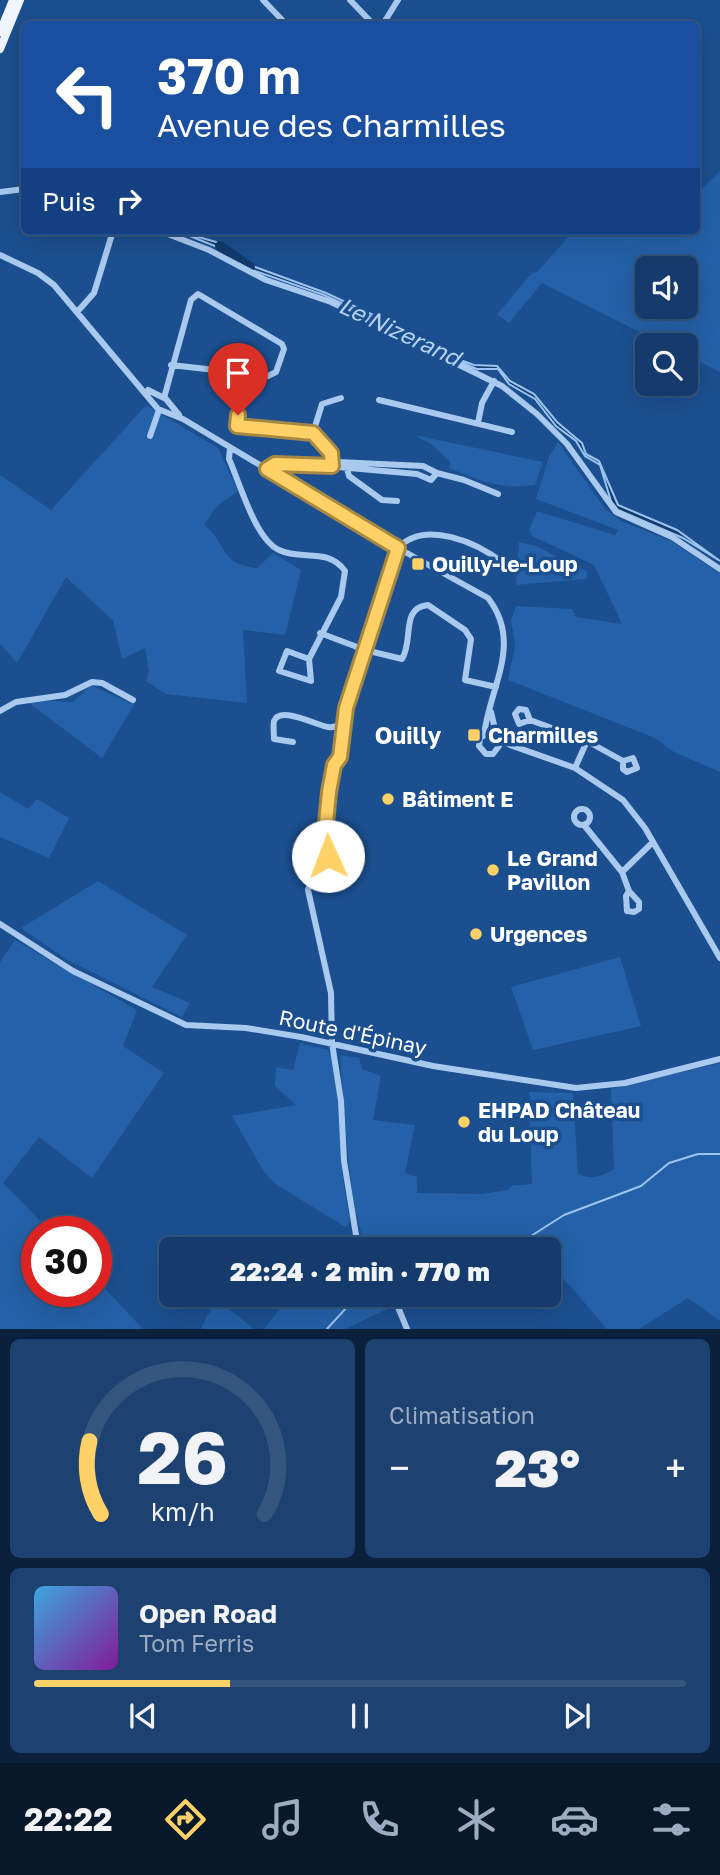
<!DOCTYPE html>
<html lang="fr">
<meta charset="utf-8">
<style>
body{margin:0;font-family:"Golos Text",sans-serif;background:#1d4271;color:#f1f3f6;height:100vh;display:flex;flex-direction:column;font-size:26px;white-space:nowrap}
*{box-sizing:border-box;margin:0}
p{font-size:23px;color:#9dadc1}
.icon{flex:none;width:38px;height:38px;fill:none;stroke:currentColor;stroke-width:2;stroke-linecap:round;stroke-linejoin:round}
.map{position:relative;height:1329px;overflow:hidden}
.details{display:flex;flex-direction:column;gap:10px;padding:10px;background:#0b203b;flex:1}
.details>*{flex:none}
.top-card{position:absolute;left:21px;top:21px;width:679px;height:214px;border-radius:10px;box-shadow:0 7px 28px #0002,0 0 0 2px #33557e;background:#1a4fa0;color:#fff;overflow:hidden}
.buttons{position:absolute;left:635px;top:256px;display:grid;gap:14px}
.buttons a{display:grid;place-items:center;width:63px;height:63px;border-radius:10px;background:#143b6b;box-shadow:0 7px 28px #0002,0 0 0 2px #33557e;font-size:35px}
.speed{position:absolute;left:21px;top:1216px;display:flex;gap:14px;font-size:35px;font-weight:700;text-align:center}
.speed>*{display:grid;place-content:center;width:91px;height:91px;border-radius:50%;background:#143b6b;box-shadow:0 7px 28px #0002,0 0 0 2px #33557e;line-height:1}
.speed .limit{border:10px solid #d22;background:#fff;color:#111}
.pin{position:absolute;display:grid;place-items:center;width:60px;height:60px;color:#fff;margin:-72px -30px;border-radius:50% 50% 50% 0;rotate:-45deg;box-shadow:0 0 7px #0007}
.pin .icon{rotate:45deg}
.me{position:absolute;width:77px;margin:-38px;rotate:358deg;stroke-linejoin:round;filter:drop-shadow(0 0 5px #0008)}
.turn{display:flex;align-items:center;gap:24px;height:147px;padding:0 21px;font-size:32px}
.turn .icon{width:91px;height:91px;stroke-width:2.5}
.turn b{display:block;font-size:49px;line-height:60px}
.then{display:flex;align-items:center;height:66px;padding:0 21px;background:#0003;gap:14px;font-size:26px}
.big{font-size:52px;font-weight:800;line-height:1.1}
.details .card{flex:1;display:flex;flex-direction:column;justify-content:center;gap:10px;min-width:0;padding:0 24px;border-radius:10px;background:#1d4271}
.details .dial{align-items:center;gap:0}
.dial svg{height:182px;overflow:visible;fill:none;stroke:#33557e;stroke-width:7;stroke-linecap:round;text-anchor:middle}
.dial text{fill:#f1f3f6;stroke:none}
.song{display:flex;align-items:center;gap:21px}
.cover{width:84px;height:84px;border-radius:10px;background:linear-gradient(135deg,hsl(200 70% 55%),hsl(290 70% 35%))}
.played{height:7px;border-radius:4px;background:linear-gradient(90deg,#ffd166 30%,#33557e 30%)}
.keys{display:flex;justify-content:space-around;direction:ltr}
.heat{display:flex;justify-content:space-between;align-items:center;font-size:38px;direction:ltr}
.details .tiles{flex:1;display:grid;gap:10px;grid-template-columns:1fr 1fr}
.card:last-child{grid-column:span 2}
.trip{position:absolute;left:159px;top:1237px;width:402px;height:70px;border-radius:10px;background:#143b6b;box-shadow:0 7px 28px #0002,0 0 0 2px #33557e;font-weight:800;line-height:70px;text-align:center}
.menu{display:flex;height:112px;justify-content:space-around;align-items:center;background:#08182b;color:#9dadc1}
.menu .icon{width:49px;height:49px}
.menu .current{color:#ffd166}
.menu b{font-size:32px;color:#f1f3f6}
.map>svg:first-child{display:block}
.green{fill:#2461a8;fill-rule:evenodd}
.water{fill:#123a6d;stroke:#9cc4f0;stroke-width:2}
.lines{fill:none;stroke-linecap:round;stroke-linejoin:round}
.stream{stroke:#9cc4f0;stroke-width:2}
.river{stroke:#123a6d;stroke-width:10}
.minor{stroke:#a9c9ee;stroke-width:6}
.major{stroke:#f0f6ff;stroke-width:8}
.route-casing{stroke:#a68842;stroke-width:18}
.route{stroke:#ffd166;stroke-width:12}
.poi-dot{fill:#ffd166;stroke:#1b4f8f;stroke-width:2.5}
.labels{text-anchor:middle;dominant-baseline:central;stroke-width:7;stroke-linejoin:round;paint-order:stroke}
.poi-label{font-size:21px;font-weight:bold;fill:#fff;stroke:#1b4f8f;text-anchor:start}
.street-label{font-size:21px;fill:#fff;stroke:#1b4f8f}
.water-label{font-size:23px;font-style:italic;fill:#b5d3f5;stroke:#1b4f8f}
.neighbourhood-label{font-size:23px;font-weight:bold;fill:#fff;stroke:#1b4f8f}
</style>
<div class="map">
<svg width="720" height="1329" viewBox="0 0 720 1329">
<rect width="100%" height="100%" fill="#1b4f8f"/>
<path class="green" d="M720,171V372L686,355V345H665L542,283L509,323L497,314L532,273L537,272L574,231H696L697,194ZM648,268H686V306H648Z
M146,405L218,448L238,491L217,506L204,525C228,543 218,564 257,568L273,553L301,570L285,635L243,630L247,703L166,694L146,681L149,672L145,648L122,659L113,621L66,577L17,663L0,644V475L51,510Z
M414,435L543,462L535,485C497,490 482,481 449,468L450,462L431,444Z
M558,442L606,510L621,521L671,541L720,573V772L674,752L655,738L508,680L515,646L511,620L516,606L572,609L576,617L622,624L594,565L532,536L529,530L537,511L615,535L618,530L536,499L549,457Z
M519,542L536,546L588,572L586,579L516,585Z
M91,685L134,705L102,758L29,703L34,700L73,702Z
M0,792L28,809L37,799L69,818L49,858L0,837Z
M98,881L187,935L152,987L190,1003L182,1017L67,960L21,928Z
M15,940L137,1010L123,1046L164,1073L92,1178L39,1137L3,1183L51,1232H37V1292H96V1279L143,1329H0V962Z
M620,957L641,1026L533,1050L511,987Z
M300,1043L328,1050C345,1081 339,1124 341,1158C342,1179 347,1201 350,1222L345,1227L274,1183L264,1172L232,1116L296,1105L275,1086L276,1067L293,1070Z
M340,1055L359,1058L362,1069L381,1076L373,1120L415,1125L405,1173L417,1177V1193L482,1194L508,1190L511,1186L532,1184L529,1092L573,1093L578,1174C593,1180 600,1177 614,1169L611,1089L720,1063V1321L688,1298L639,1329H607L550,1263V1250L537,1249L530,1242L517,1249H369C348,1220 344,1096 340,1055Z
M291,1295H389L396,1305L345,1329H264Z
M216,1299L254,1329H201Z"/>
<path class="water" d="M177,231L216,242L244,263L326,293L384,320L412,337L440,346L463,361L474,365L497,366L510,381L534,394L557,422L582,443L586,454L599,461L618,505L677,530L720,561L683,538L618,510L611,501L600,465L585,456L576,441L556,426L535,399L509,384L498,369H477L448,357L376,319L324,295L247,268L220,248Z"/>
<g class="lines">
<path class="stream" d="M509,1250L564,1215L641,1186L669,1163L698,1154H720
M327,1329L358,1295"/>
<path class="river" d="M220,246L250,267
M388,324L440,348"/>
<path class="minor" d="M263,0L286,24
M350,0L373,24
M383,24L398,0
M0,192L24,189
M160,231L209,250L266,280L331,302L502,386L537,414L567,444L616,512L672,537L720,569
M0,255L38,273L54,285L158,409L183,419L398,548L488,598C523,643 490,686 484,735
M78,311L94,293L113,231
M148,390L166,399L179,415
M164,398L191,300L198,294L282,344L284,349L276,372L268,376L171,365
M379,400L512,432
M238,415L237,426L313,433
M478,423L482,403L494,381
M150,436L159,410
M230,448L229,459C240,483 255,539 279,550C301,561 328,547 345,571L341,597L309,659L311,681L279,671L287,651L309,659
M334,461L331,453L313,433L322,404L341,398
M338,462L423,466L437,473L431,480L417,474L338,467
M267,469L275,464L332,466
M347,469L349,476L382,500L397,501
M437,473L464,480L498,494
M320,633L365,650L402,659C414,640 400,608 428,605L465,630L471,639L465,680L496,687
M0,711L16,702L65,695L92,682L102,683L133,700
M491,712L499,746L493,754H486L479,746L480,738L488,733L494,735
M530,720L526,710L519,709L515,714L519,724L530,720L587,741
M499,741L575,768L623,800L645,828L720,958
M293,742L274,739C274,734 273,726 274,721C280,705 318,726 328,727C335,728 339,725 345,722
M575,768L587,741L623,761V769L627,772L637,768L633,758L623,761
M574 817a8 8 0 1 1 16 0a8 8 0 1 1-16 0Z
M584,825L622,872L629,891L639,902V909L634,912L627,911L626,896L629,891
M622,872L653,842
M315,875L328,856L329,842L325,834L329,792L334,765L340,757L347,708L398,548C425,519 478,543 503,563
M311,881L308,890L331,993L332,1043L341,1101L344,1161L356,1235L363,1250
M0,924L73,971L186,1025L246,1028L301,1037L433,1066L576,1088L625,1083L720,1059
M393,1295L407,1329"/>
<path class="major" d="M0,32L13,0
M0,49L20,0"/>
</g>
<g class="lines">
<g class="route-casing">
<path id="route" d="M238,415L237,426L313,433L331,453L332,466L275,464L267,469L398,548L346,708L340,757L334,765L329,792L325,834L330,842L328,856"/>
</g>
<use href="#route" class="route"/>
</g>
<g class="poi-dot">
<rect x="411" y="557" width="14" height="14" rx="3.5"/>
<rect x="467" y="728" width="14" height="14" rx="3.5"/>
<circle cx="388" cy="799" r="7"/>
<circle cx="493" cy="870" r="7"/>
<circle cx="476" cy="934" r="7"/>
<circle cx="464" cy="1122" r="7"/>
</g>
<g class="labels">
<g class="poi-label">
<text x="432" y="564">Ouilly-le-Loup</text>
<text x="488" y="735">Charmilles</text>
<text x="402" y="799">Bâtiment E</text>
<text x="507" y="858">Le Grand<tspan x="507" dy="24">Pavillon</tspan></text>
<text x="490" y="934">Urgences</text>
<text x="478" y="1110">EHPAD Château<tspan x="478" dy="24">du Loup</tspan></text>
</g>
<g class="street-label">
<text transform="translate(353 1032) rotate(12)">Route d'Épinay</text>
</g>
<g class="water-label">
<text transform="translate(400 331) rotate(25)">Le Nizerand</text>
</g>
<g class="neighbourhood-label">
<text x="408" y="735">Ouilly</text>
</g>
</g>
</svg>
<div class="buttons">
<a><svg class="icon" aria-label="sound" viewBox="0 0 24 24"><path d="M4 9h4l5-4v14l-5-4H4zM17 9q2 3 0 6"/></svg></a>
<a><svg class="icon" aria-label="search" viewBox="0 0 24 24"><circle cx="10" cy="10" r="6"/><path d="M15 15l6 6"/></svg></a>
</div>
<div class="speed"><div class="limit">30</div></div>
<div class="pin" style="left:238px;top:415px;background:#d93025"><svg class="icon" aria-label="arrive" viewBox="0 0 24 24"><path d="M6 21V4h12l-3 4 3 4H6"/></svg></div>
<svg class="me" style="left:328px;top:856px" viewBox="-20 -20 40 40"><circle r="19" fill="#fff"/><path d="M0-13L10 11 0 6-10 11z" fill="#ffd166"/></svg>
<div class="trip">22:24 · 2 min · 770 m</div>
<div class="top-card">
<div class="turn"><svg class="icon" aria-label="left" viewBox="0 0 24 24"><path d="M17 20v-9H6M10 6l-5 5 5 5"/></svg><div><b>370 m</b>Avenue des Charmilles</div></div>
<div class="then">Puis<svg class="icon" aria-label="right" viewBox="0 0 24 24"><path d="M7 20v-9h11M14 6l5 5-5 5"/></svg></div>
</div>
</div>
<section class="details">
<div class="tiles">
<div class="card dial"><svg viewBox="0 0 100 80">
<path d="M14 69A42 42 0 1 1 86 69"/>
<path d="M14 69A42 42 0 0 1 9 37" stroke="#ffd166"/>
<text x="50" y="56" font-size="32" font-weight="700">26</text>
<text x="50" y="72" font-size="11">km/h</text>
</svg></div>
<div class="card"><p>Climatisation</p>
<div class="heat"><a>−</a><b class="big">23°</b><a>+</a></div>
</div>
<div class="card">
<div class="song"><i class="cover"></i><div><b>Open Road</b><p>Tom Ferris</p></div></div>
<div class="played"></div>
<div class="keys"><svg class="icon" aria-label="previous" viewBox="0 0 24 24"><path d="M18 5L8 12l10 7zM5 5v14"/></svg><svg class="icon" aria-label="pause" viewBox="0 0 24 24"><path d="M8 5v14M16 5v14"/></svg><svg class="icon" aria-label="next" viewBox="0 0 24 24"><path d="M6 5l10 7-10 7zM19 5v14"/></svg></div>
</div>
</div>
</section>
<nav class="menu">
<b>22:22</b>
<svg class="icon current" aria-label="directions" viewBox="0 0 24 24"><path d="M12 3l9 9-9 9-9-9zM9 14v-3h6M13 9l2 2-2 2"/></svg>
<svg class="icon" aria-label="music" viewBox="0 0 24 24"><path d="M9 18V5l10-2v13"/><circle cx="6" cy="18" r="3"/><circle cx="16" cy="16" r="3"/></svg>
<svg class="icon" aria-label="phone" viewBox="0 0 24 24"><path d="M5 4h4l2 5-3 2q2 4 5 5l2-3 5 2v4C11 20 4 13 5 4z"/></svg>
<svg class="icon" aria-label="climate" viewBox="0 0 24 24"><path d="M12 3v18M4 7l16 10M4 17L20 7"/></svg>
<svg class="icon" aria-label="car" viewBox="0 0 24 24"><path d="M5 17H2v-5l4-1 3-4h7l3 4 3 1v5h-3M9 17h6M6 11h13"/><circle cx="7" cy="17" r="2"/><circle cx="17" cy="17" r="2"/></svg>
<svg class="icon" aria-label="filters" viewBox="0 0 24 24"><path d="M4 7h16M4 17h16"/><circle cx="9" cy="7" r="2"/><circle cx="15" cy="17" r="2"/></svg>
</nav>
